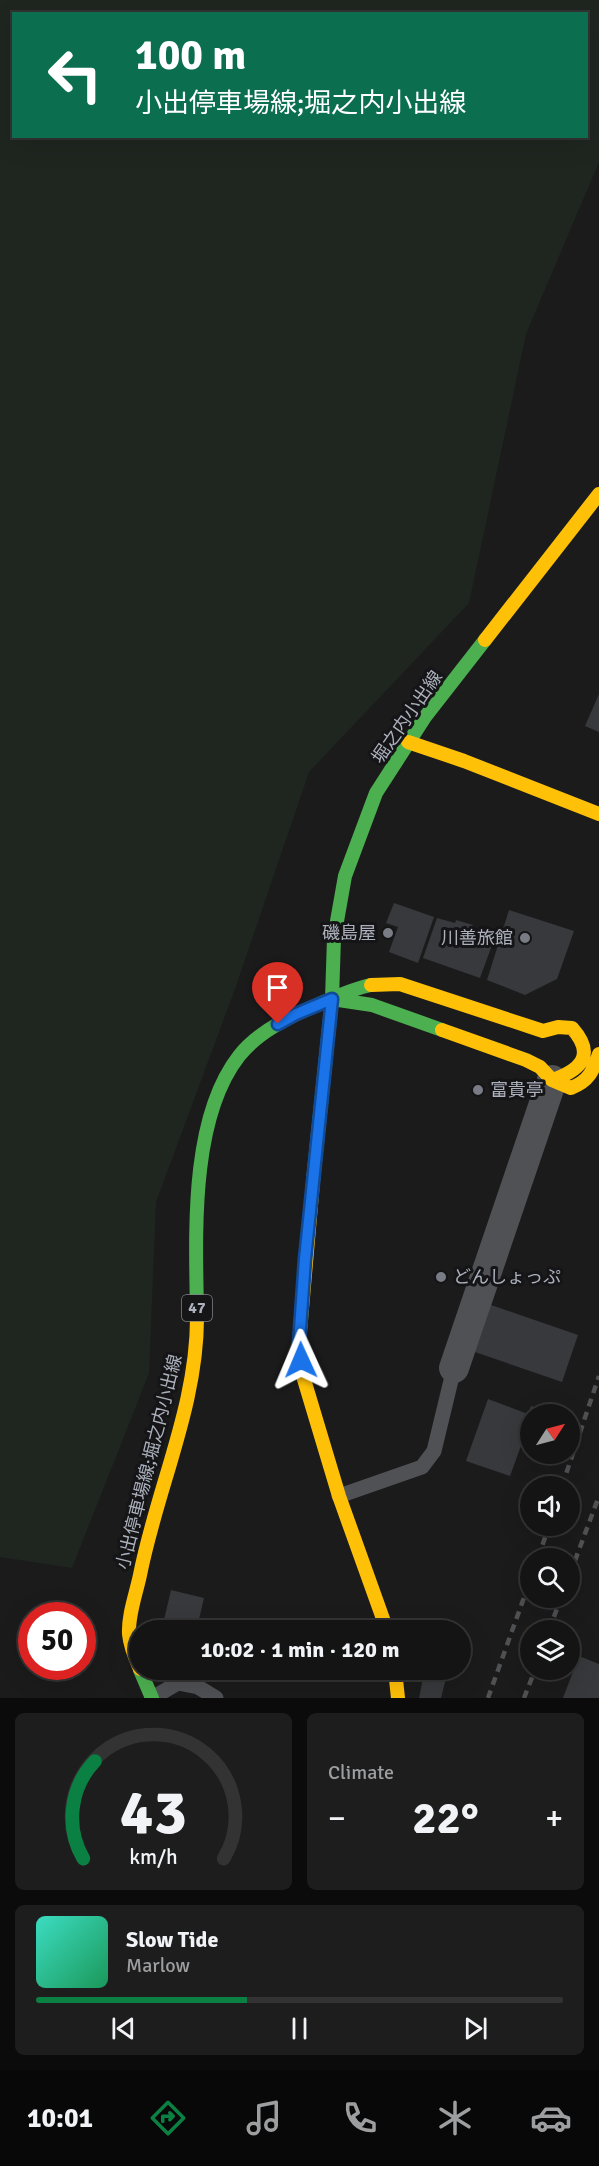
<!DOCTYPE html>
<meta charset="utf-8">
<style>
body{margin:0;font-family:Signika,"Noto Sans JP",sans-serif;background:#1d1d1e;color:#f1f3f6;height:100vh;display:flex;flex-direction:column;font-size:22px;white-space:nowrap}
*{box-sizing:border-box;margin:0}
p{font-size:20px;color:#9d9ea0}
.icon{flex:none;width:33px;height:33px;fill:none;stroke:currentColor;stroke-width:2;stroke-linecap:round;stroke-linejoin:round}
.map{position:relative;height:1698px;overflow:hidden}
.drawer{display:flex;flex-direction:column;gap:15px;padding:15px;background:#0b0b0c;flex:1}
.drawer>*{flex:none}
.guide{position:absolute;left:12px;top:12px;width:576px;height:126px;border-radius:0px;box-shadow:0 6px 24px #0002,0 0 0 2px #333334;background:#0b6e4f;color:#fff;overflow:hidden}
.needle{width:39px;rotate:54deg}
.buttons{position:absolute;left:520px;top:1404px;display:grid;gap:12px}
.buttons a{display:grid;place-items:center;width:60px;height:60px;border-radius:50%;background:#141415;box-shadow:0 6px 24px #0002,0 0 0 2px #333334;font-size:30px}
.speed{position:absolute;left:18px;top:1602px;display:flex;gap:12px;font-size:30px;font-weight:700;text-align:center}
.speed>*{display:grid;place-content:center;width:78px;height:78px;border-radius:50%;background:#141415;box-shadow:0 6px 24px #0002,0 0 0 2px #333334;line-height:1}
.speed .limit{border:9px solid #d22;background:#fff;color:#111}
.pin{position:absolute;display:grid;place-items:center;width:51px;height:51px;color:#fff;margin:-62px -26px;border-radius:50% 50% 50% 0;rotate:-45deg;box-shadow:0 0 6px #0007}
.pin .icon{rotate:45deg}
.me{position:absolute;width:66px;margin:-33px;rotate:359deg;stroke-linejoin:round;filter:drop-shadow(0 0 4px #0008)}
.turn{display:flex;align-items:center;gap:21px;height:126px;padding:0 24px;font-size:27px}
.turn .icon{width:78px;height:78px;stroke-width:2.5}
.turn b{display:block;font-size:42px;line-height:51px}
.big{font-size:45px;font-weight:800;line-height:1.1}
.drawer .widget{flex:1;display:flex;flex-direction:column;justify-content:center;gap:9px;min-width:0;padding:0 21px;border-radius:9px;background:#1d1d1e}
.drawer .dial{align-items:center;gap:0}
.dial svg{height:156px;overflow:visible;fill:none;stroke:#333334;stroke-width:7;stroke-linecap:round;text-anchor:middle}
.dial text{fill:#f1f3f6;stroke:none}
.song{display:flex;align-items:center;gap:18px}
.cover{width:72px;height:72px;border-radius:9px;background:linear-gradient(135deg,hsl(170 70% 55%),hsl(150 70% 35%))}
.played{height:6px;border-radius:3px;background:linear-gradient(90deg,#0b8043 40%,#333334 40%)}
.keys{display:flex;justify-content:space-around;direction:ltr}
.heat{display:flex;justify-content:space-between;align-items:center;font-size:33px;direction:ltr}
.drawer .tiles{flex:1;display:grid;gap:15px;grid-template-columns:1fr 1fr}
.widget:last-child{grid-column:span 2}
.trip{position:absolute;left:129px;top:1620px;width:342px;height:60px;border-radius:30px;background:#141415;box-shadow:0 6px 24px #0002,0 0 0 2px #333334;font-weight:800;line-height:60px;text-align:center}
.menu{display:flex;height:96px;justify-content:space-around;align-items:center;background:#080808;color:#9d9ea0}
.menu .icon{width:42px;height:42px}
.menu .selected{color:#0b8043}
.menu b{font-size:27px;color:#f1f3f6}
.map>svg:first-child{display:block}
.green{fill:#1f2620;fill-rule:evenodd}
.building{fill:#38393c}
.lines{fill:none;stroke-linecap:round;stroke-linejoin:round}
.lane{stroke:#4f5155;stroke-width:15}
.street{stroke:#4f5155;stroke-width:30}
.fast{stroke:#4caf50;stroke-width:14}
.slow{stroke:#ffc107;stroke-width:14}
.rail{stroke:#4f5153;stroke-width:4.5;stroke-dasharray:8 6;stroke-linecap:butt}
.route-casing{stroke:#114b97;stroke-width:15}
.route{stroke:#1a73e8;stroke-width:10}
.poi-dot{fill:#797c84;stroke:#151518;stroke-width:2}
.labels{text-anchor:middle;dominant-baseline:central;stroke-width:6;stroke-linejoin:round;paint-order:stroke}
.shield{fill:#151518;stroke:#7f828b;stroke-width:1.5}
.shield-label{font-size:16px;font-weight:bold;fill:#acb1bc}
.street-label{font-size:18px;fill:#acb1bc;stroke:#151518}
.poi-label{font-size:18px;fill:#acb1bc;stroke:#151518;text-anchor:end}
</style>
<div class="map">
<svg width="599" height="1698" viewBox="0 0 599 1698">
<rect width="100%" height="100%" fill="#1b1b1c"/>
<path class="green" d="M0,0H599V162L526,334L469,603L309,772L236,986L156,1202L149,1373L72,1568L0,1557ZM14,14H586V136H14Z"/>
<path class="building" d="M599,694V732L585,726Z
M394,903L434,917L418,963L389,952L398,927L386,923Z
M509,910L574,931L557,979L525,995L487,980Z
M437,918L455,923L456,920L473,925L471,928L495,937L480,978L423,958Z
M491,1305L578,1335L562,1382L475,1352Z
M488,1399L528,1414L531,1406L544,1410L543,1414H531V1424H529L510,1476L466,1461Z
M171,1590L204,1598L197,1628L164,1620Z
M579,1656L599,1664V1698H563Z
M424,1673L446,1678L441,1698H419Z"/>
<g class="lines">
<path class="lane" d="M339,1496L422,1467L434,1451L454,1368
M152,1698L178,1683L198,1687L216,1698"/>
<path class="street" d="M454,1368L552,1080"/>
<path class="fast" d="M332,999L372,1005L442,1030
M314,1171L332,999L334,938L345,876L376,793L425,717L485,640
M197,1315C196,1238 189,1120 239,1056C257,1033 288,1017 315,1006C333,998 351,989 371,985
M140,1670L152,1698"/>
<path class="slow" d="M485,640L599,494
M408,742L464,761L599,814
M371,985L400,984L543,1031L558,1027L572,1028C596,1055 581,1070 552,1080L540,1067L526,1060L442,1030
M552,1080L571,1088C589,1081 593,1071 599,1054
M314,1171L299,1343L303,1376L339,1496L387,1630
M140,1669C135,1658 130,1646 129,1634C128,1615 136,1594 140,1575C157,1488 198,1404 197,1315
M395,1670L398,1698"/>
<path class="rail" d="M562,1486L599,1376
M538,1558L549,1526
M570,1574L599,1496
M549,1630L561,1598
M488,1698L531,1578
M524,1698L535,1670"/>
</g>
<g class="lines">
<g class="route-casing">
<path id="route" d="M278,1024L296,1014L332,999L305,1259L299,1343L301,1360"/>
</g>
<use href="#route" class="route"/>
</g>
<g class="poi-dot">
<circle cx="388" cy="933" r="6"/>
<circle cx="525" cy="938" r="6"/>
<circle cx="478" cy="1090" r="6"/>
<circle cx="441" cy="1277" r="6"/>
</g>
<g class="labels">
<rect class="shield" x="182" y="1295" width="30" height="26" rx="4.5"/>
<g class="shield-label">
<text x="197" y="1308">47</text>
</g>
<g class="street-label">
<text transform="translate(407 717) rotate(-55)">堀之内小出線</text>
<text transform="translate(149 1462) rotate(-76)">小出停車場線;堀之内小出線</text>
</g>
<g class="poi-label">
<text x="376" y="933">磯島屋</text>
<text x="513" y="938">川善旅館</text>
<text x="490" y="1090" text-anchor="start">富貴亭</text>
<text x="453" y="1277" text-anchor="start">どんしょっぷ</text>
</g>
</g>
</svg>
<div class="buttons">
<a><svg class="needle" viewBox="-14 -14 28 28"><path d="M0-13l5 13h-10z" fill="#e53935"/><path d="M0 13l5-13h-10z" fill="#9d9ea0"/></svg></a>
<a><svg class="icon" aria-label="sound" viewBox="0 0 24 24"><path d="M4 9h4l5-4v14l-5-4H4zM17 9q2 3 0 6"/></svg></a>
<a><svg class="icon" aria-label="search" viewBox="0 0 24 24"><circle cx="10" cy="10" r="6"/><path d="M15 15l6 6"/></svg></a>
<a><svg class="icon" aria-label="layers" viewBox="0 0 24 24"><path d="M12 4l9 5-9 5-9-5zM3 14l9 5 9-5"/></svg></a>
</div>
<div class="speed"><div class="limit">50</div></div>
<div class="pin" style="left:278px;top:1024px;background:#d93025"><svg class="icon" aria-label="arrive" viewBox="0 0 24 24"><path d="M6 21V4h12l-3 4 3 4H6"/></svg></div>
<svg class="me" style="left:301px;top:1360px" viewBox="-20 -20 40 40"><path d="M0-17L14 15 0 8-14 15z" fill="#1a73e8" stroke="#fff" stroke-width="4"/></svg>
<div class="trip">10:02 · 1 min · 120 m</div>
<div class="guide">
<div class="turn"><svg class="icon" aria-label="left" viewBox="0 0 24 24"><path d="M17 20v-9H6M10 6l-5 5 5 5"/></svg><div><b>100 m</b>小出停車場線;堀之内小出線</div></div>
</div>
</div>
<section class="drawer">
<div class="tiles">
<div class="widget dial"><svg viewBox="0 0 100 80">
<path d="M14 69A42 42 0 1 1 86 69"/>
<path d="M14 69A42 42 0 0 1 20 19" stroke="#0b8043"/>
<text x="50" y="56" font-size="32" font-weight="700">43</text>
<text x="50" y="72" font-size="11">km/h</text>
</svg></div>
<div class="widget"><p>Climate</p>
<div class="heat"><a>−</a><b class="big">22°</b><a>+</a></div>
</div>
<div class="widget">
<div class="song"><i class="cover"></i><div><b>Slow Tide</b><p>Marlow</p></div></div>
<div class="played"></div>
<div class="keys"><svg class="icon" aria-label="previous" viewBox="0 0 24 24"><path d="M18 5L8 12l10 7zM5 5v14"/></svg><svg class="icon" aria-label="pause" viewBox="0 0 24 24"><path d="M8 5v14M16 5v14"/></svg><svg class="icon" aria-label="next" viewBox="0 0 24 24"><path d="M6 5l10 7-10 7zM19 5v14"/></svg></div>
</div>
</div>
</section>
<nav class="menu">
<b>10:01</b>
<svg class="icon selected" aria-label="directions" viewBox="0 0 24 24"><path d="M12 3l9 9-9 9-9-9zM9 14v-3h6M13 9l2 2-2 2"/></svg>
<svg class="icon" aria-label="music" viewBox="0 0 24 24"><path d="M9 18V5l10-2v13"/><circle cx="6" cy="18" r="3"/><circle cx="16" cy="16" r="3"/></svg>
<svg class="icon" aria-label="phone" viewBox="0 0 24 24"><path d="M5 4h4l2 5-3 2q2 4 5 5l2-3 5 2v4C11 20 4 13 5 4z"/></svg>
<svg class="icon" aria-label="climate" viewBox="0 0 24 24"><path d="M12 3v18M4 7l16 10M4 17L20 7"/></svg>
<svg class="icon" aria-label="car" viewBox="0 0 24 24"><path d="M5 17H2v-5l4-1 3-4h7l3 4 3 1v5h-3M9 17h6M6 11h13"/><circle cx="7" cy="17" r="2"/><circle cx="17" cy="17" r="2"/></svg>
</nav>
